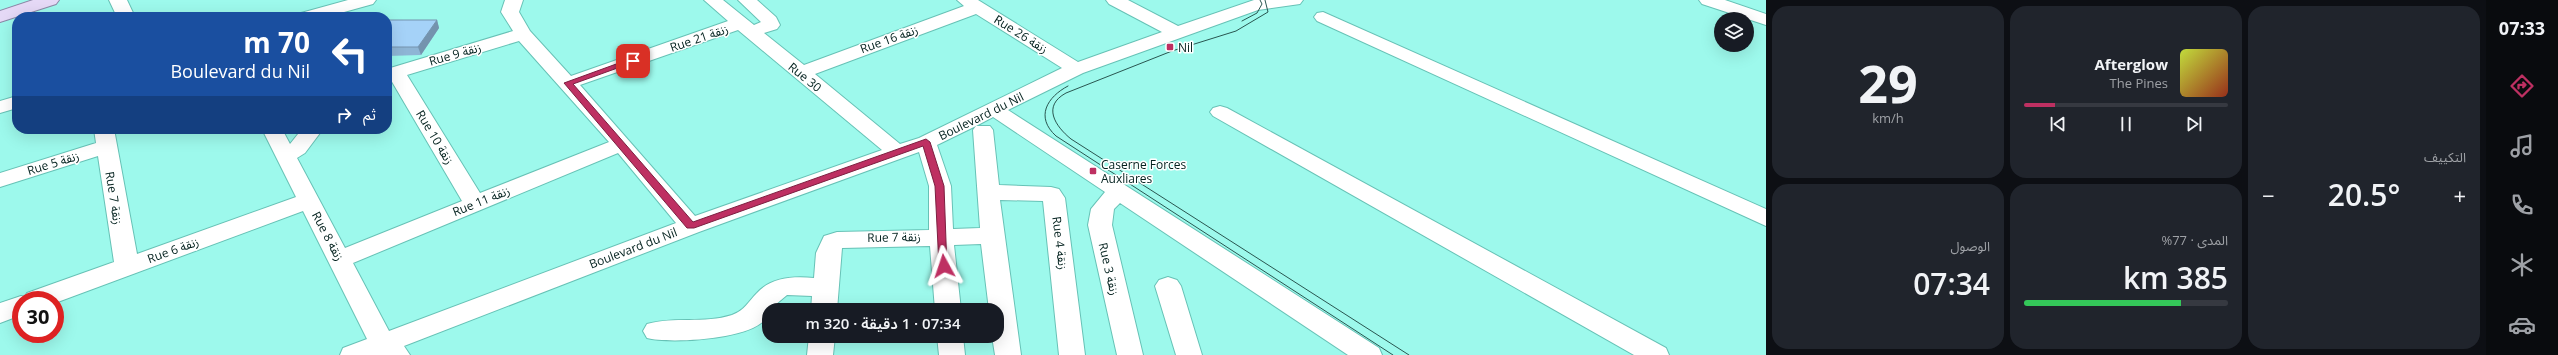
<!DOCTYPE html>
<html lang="ar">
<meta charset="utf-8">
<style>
body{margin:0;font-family:"Open Sans","Noto Sans Arabic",sans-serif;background:#20242c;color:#f1f3f6;direction:rtl;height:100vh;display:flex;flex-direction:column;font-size:15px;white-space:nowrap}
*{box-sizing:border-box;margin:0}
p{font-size:13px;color:#9ea1a6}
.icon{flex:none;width:22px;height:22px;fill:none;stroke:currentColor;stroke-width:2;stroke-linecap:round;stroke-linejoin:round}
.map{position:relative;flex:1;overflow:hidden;direction:ltr}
.panel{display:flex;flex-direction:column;gap:6px;padding:6px;background:#0d0f14;width:720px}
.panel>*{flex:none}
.top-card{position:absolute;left:12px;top:12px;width:380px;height:122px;border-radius:16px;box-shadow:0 4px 16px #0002;direction:rtl;background:#1a4fa0;color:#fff;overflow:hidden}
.tools{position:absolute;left:1714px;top:12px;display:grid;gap:8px}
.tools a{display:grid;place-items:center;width:40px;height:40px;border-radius:50%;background:#171b24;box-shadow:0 4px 16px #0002;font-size:20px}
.speed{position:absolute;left:12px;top:291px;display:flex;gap:8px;font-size:20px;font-weight:700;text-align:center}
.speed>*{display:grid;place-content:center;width:52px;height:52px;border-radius:50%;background:#171b24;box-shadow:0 4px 16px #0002;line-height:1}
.speed .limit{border:6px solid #d22;background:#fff;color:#111}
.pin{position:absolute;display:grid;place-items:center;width:34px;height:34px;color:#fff;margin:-17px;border-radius:8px;box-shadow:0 2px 6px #0006}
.me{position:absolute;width:44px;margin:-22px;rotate:355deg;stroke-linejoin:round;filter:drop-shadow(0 0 3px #0008)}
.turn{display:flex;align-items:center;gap:14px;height:84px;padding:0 16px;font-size:18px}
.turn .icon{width:52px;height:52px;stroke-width:2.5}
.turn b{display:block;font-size:28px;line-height:34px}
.then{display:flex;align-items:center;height:38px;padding:0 16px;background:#0003;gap:8px;font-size:15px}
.big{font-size:30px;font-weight:600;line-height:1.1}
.panel .card{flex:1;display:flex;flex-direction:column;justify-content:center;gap:6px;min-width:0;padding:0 14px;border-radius:16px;background:#20242c}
.panel .dial{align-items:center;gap:0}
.dial b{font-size:52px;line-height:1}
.song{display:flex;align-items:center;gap:12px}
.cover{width:48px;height:48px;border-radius:6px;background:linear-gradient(135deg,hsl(70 70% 55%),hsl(10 70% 35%))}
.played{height:4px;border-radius:2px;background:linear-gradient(90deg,#be3062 15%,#363941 15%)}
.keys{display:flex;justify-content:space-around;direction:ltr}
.heat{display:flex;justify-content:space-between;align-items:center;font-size:22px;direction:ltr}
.charge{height:6px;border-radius:3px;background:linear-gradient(90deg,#34c759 77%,#363941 0)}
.panel .tiles{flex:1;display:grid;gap:6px;grid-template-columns:repeat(3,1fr)}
.card:first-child{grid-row:span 2}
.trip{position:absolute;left:762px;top:303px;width:242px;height:40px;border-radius:16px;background:#171b24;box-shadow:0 4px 16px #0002;font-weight:600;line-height:40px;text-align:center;direction:rtl}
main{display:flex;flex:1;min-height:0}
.dock{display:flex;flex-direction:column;width:72px;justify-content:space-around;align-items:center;background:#090b0e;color:#9ea1a6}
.dock .icon{width:28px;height:28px}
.dock .on{color:#be3062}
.dock b{font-size:18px;color:#f1f3f6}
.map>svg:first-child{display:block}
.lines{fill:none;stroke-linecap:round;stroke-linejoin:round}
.minor-casing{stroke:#67c2b6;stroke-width:2}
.major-casing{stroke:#8b88a6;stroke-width:2}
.minor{fill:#fff;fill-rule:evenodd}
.major{fill:#e5d9f6;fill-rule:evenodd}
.tram{stroke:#295650;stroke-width:1}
.wall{fill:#8eb5d5}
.shaded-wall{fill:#7493ae}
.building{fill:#a5d2f8;stroke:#7493ae}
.route{fill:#be3062;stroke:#7c1f40}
.poi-dot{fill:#be3062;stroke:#fff;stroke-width:1.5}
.labels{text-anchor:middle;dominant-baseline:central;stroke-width:3;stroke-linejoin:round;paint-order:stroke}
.street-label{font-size:12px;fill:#03211e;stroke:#fff}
.poi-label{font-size:12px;fill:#03211e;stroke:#fff;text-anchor:start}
</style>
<main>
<nav class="dock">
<b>07:33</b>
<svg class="icon on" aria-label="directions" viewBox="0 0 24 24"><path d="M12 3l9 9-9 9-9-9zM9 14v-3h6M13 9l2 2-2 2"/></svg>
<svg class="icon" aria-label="music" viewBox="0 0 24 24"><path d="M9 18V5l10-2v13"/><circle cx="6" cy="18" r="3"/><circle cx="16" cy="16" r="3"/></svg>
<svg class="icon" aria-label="phone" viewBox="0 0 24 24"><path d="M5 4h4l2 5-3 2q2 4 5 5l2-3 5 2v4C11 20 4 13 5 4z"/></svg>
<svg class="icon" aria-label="climate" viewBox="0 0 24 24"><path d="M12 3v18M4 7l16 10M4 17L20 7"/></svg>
<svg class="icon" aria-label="car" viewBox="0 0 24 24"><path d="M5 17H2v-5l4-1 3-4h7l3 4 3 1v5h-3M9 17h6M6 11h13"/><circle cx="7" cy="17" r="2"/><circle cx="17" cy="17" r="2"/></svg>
</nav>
<section class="panel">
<div class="tiles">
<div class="card"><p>التكييف</p>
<div class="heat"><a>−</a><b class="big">20.5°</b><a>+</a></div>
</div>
<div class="card">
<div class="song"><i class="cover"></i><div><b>Afterglow</b><p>The Pines</p></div></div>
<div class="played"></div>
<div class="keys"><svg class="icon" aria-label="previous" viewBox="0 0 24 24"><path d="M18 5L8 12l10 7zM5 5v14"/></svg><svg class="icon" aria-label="pause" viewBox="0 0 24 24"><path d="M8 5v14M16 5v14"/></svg><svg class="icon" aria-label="next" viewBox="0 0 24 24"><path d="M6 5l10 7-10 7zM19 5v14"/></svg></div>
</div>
<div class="card dial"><b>29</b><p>km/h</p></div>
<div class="card"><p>المدى · 77%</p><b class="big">385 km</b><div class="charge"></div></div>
<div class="card"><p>الوصول</p><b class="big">07:34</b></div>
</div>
</section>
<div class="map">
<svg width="1766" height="355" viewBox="0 0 1766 355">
<rect width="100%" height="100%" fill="#9df9ec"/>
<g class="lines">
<g class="minor-casing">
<path id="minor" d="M109,0H127L135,17H117Z
M348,0H376L373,4L326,17H298L301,13Z
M505,0H523L519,12L530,31L571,76L728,21L704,0H723L754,25L761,22L738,0H757L776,17L780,25L777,29L764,33L804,65L964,6L957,0H978L1078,62L1162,32L1109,4L1106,0H1128L1178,26L1254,0H1303L1300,4L1258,10L1083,73L1008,110L1379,348L1382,355H1348L1120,203L1114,209L1112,225L1143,355H1117L1088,225L1091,209L1105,192L993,117L976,126H990L993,130L999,185L1051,187L1059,189L1065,198L1085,355H1059L1043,201L1000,200L1021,355H995L992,336H997V310H989L981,244L954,245L961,310H935L930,246L842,248L837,310H811L812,296L787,295L769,310C769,340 668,344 647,338L643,331L647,324C674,316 704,324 732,315C745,310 748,302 757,293C771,277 794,276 814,278L816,253L824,236L837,232L929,230V186L919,152L699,232L404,346L410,355H340L343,348L367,339L303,211L55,303V300H21V315L0,323V303L21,296L25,297L27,293L114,262L98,156L0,187V173L96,143L94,129H114L137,254L296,197L262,129H282L290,144L302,129H323L305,153L297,158L345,248L462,201L391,80L387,81V69L513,31L501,12ZM976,14L1062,68L919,138L900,144L815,74ZM738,30L882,150L695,216L580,85ZM519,41L609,142L480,193L407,75ZM976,126L973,130L980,228L953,229L951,186L937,145ZM618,153L676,223L389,331L353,263Z
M1699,0H1725L1766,14V25L1702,4Z
M1323,12L1766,209V226L1317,21L1314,17L1317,13Z
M17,96V108L0,113V101Z
M1220,106L1227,108L1666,348L1669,355H1634L1213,116L1210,112L1213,108Z
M1168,277L1177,280L1181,286L1202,355H1176L1155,286L1159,280Z
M809,336H835L833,355H807Z
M937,336H963L965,355H939Z"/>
</g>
<g class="major-casing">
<path id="major" d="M33,0H59L56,4L0,22V11Z"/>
</g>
<use href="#minor" class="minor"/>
<use href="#major" class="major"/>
<path class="tram" d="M1265,0L1268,12L1236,31L1172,51L1066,93C1042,106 1055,126 1071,139L1409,355
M1242,21L1257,13L1262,4L1260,0
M1068,86C1047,97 1035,117 1056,136L1393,355"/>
</g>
<path class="wall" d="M387,20H437L439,28L421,55L387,56Z"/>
<path class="shaded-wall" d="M437,20L439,28L421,55L418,47Z"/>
<path class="building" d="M387,20H437L418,47H387Z"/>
<path class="route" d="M630,59L637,61L573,84L693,222L926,139L930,142L944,186L947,269H940L939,266L935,186L923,146L694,228H687L564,83Z"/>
<g class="poi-dot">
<rect x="1166" y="43" width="8" height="8" rx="2"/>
<rect x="1089" y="167" width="8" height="8" rx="2"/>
</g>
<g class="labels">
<g class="street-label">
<text transform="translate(1021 34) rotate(32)">Rue 26 زنقة</text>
<text transform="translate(699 38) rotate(-19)">Rue 21 زنقة</text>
<text transform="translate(889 39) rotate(-20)">Rue 16 زنقة</text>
<text transform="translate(455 54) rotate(-16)">Rue 9 زنقة</text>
<text transform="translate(805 77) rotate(39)">Rue 30</text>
<text transform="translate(981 116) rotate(-26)">Boulevard du Nil</text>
<text transform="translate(435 137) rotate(59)">Rue 10 زنقة</text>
<text transform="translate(53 163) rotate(-17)">Rue 5 زنقة</text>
<text transform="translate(114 198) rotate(81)">Rue 7 زنقة</text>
<text transform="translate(481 201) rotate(-22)">Rue 11 زنقة</text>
<text transform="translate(328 236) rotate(62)">Rue 8 زنقة</text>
<text transform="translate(894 237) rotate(-1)">Rue 7 زنقة</text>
<text transform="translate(1060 243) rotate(83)">Rue 4 زنقة</text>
<text transform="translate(633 248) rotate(-21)">Boulevard du Nil</text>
<text transform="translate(173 250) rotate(-20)">Rue 6 زنقة</text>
<text transform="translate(1109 269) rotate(77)">Rue 3 زنقة</text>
</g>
<g class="poi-label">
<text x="1178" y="47">Nil</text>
<text x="1101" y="164">Caserne Forces<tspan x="1101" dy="14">Auxliares</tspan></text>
</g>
</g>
</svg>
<div class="tools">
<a><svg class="icon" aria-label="layers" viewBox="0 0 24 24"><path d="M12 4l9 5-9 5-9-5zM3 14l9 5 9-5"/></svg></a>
</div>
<div class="speed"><div class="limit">30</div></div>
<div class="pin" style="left:633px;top:61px;background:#d93025"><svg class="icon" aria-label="arrive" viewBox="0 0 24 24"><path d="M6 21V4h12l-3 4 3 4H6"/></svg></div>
<svg class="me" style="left:944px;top:266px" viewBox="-20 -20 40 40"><path d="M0-17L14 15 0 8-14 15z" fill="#be3062" stroke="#fff" stroke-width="4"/></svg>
<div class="trip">07:34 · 1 دقيقة · 320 m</div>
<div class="top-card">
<div class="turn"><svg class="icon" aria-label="left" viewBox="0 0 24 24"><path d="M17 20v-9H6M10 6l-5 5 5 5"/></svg><div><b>70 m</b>Boulevard du Nil</div></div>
<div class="then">ثم<svg class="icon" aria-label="right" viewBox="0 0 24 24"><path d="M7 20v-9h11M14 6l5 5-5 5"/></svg></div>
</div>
</div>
</main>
